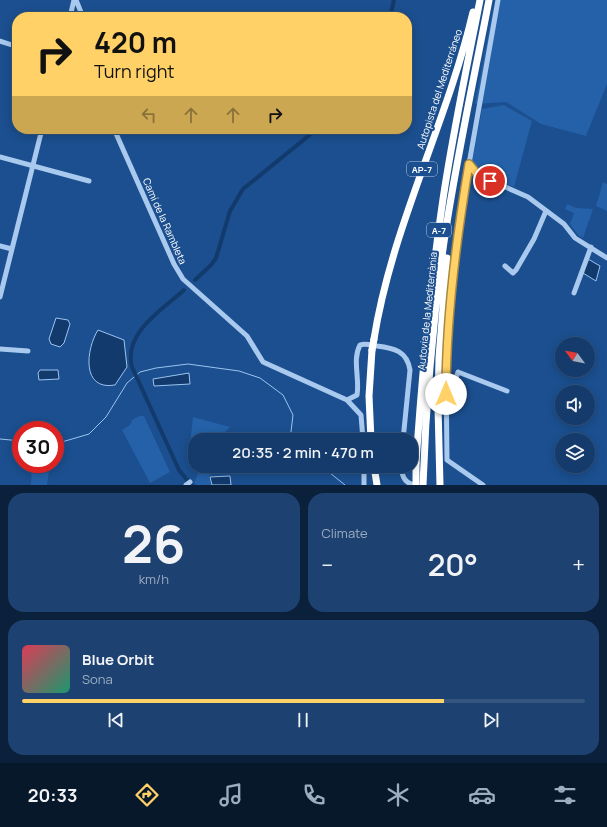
<!DOCTYPE html>
<meta charset="utf-8">
<style>
body{margin:0;font-family:Manrope,sans-serif;background:#1d4271;color:#f1f3f6;height:100vh;display:flex;flex-direction:column;font-size:15px;white-space:nowrap}
*{box-sizing:border-box;margin:0}
p{font-size:13px;color:#9dadc1}
.icon{flex:none;width:22px;height:22px;fill:none;stroke:currentColor;stroke-width:2;stroke-linecap:round;stroke-linejoin:round}
.map{position:relative;height:485px;overflow:hidden}
.details{display:flex;flex-direction:column;gap:8px;padding:8px;background:#0b203b;flex:1}
.details>*{flex:none}
.banner{position:absolute;left:12px;top:12px;width:400px;height:122px;border-radius:16px;box-shadow:0 2px 10px #0003,0 0 0 1px #33557e;background:#ffd166;color:#111;overflow:hidden}
.needle{width:26px;rotate:302deg}
.buttons{position:absolute;left:555px;top:337px;display:grid;gap:8px}
.buttons a{display:grid;place-items:center;width:40px;height:40px;border-radius:50%;background:#143b6b;box-shadow:0 2px 10px #0003,0 0 0 1px #33557e;font-size:20px}
.speed{position:absolute;left:12px;top:421px;display:flex;gap:8px;font-size:20px;font-weight:700;text-align:center}
.speed>*{display:grid;place-content:center;width:52px;height:52px;border-radius:50%;background:#143b6b;box-shadow:0 2px 10px #0003,0 0 0 1px #33557e;line-height:1}
.speed .limit{border:6px solid #d22;background:#fff;color:#111}
.pin{position:absolute;display:grid;place-items:center;width:34px;height:34px;color:#fff;margin:-17px;border:2px solid #fff;border-radius:50%;box-shadow:0 1px 4px #0007}
.me{position:absolute;width:44px;margin:-22px;rotate:0deg;stroke-linejoin:round;filter:drop-shadow(0 0 3px #0008)}
.turn{display:flex;align-items:center;gap:14px;height:84px;padding:0 16px;font-size:18px}
.turn .icon{width:52px;height:52px;stroke-width:2.5}
.turn b{display:block;font-size:28px;line-height:34px}
.lanes{display:flex;align-items:center;height:38px;padding:0 16px;background:#0003;justify-content:center;gap:20px;direction:ltr}
.lanes .off{opacity:.35}
.big{font-size:30px;font-weight:600;line-height:1.1}
.details .widget{flex:1;display:flex;flex-direction:column;justify-content:center;gap:6px;min-width:0;padding:0 14px;border-radius:16px;background:#1d4271}
.details .dial{align-items:center;gap:0}
.dial b{font-size:52px;line-height:1}
.song{display:flex;align-items:center;gap:12px}
.cover{width:48px;height:48px;border-radius:6px;background:linear-gradient(135deg,hsl(350 70% 55%),hsl(160 70% 35%))}
.played{height:4px;border-radius:2px;background:linear-gradient(90deg,#ffd166 75%,#33557e 75%)}
.keys{display:flex;justify-content:space-around;direction:ltr}
.heat{display:flex;justify-content:space-between;align-items:center;font-size:22px;direction:ltr}
.details .tiles{flex:1;display:grid;gap:8px;grid-template-columns:1fr 1fr}
.widget:last-child{grid-column:span 2}
.trip{position:absolute;left:188px;top:433px;width:230px;height:40px;border-radius:16px;background:#143b6b;box-shadow:0 2px 10px #0003,0 0 0 1px #33557e;font-weight:600;line-height:40px;text-align:center}
.dock{display:flex;height:64px;justify-content:space-around;align-items:center;background:#08182b;color:#9dadc1}
.dock .icon{width:28px;height:28px}
.dock .current{color:#ffd166}
.dock b{font-size:18px;color:#f1f3f6}
.map>svg:first-child{display:block}
.green{fill:#2461a8}
.water{fill:#123a6d;stroke:#9cc4f0}
.lines{fill:none;stroke-linecap:round;stroke-linejoin:round}
.stream{stroke:#9cc4f0;stroke-width:1}
.canal{stroke:#123a6d;stroke-width:4}
.minor{stroke:#a9c9ee;stroke-width:5}
.highway{stroke:#fff;stroke-width:7}
.highway-bridge{stroke:#fff;stroke-width:7}
.route-casing{stroke:#a68842;stroke-width:10}
.route{stroke:#ffd166;stroke-width:7}
.labels{text-anchor:middle;dominant-baseline:central;stroke-width:4;stroke-linejoin:round;paint-order:stroke}
.shield{fill:#1b4f8f;stroke:#bbcadd;stroke-width:1}
.shield-label{font-size:9px;font-weight:bold;fill:#fff}
.street-label{font-size:10px;fill:#fff;stroke:#1b4f8f}
</style>
<div class="map">
<svg width="607" height="485" viewBox="0 0 607 485">
<rect width="100%" height="100%" fill="#1b4f8f"/>
<path class="green" d="M495,0H607V84L586,136L541,124L506,102L475,104Z
M504,105L532,121L514,187L481,173L472,163L482,109Z
M603,182L607,184V211L596,206Z
M567,204L576,208L593,209L583,238L579,236L570,224L574,213L565,209Z
M139,416H144L170,472L150,483L122,430L130,425L132,420Z
M193,417L230,427L217,440H195V457L189,454Z
M32,464H50L47,485H31Z
M201,466H221L222,472L209,475L211,485H197L194,483Z"/>
<path class="water" d="M588,259L600,266L596,281L583,273Z
M56,318L68,320L70,324L64,343L60,347L51,344L49,339Z
M98,330L124,340L127,367L115,385C81,391 86,349 98,330Z
M40,370H58L59,379L39,380L38,373Z
M189,373L190,384L154,386L153,379Z
M230,476L231,485H212L210,477Z"/>
<g class="lines">
<path class="stream" d="M0,439L21,441
M55,444L89,434L106,417L127,383L140,372L156,368L188,364L239,371L260,378L283,395L293,415L290,440
M318,466L325,469L345,485"/>
<path class="canal" d="M390,17L394,0
M195,280L211,265L216,258L230,211L243,189L317,129
M184,290C162,310 123,333 132,367L179,470L191,485"/>
<path class="minor" d="M76,0L83,17
M498,0L469,164L478,175L528,197L564,224L575,238L607,258
M70,17L74,0
M0,41L12,45L16,44
M114,129L174,264L183,279L247,336L263,362L347,400L357,395C360,379 352,360 360,345C365,343 371,345 377,346C394,348 407,351 410,370L403,440
M0,157L89,181
M469,164L458,228L446,366L447,460L483,485
M0,246L12,249
M505,266L513,273L516,270L534,239L546,211
M574,293L591,247
M0,297L42,129
M0,349L28,351
M347,400L361,415L363,440
M448,403L458,372L507,391
M401,466C402,477 405,484 416,485
M186,485L190,482
M364,485V466"/>
<path class="highway" d="M374,339C392,226 447,123 473,12
M371,440L369,396L372,350
M416,463C422,375 430,287 443,199C453,132 467,66 480,0
M374,466L377,485
M423,485C426,402 433,318 445,235C457,156 474,78 489,0
M440,485L438,407L439,357L447,258"/>
<path class="highway-bridge" d="M372,350L374,339
M416,485V463"/>
</g>
<g class="lines">
<g class="route-casing">
<path id="route" d="M446,394C446,317 456,240 469,164L478,175L490,181"/>
</g>
<use href="#route" class="route"/>
</g>
<g class="labels">
<g class="shield">
<rect x="407" y="162" width="30" height="14" rx="3"/>
<rect x="427" y="223" width="24" height="14" rx="3"/>
</g>
<g class="shield-label">
<text x="422" y="169">AP-7</text>
<text x="439" y="230">A-7</text>
</g>
<g class="street-label">
<text transform="translate(439 89) rotate(-72)">Autopista del Mediterráneo</text>
<text transform="translate(165 221) rotate(66)">Camí de la Rambleta</text>
<text transform="translate(427 311) rotate(-84)">Autovia de la Mediterrània</text>
</g>
</g>
</svg>
<div class="buttons">
<a><svg class="needle" viewBox="-14 -14 28 28"><path d="M0-13l5 13h-10z" fill="#e53935"/><path d="M0 13l5-13h-10z" fill="#9dadc1"/></svg></a>
<a><svg class="icon" aria-label="sound" viewBox="0 0 24 24"><path d="M4 9h4l5-4v14l-5-4H4zM17 9q2 3 0 6"/></svg></a>
<a><svg class="icon" aria-label="layers" viewBox="0 0 24 24"><path d="M12 4l9 5-9 5-9-5zM3 14l9 5 9-5"/></svg></a>
</div>
<div class="speed"><div class="limit">30</div></div>
<div class="pin" style="left:490px;top:181px;background:#d93025"><svg class="icon" aria-label="arrive" viewBox="0 0 24 24"><path d="M6 21V4h12l-3 4 3 4H6"/></svg></div>
<svg class="me" style="left:446px;top:394px" viewBox="-20 -20 40 40"><circle r="19" fill="#fff"/><path d="M0-13L10 11 0 6-10 11z" fill="#ffd166"/></svg>
<div class="trip">20:35 · 2 min · 470 m</div>
<div class="banner">
<div class="turn"><svg class="icon" aria-label="right" viewBox="0 0 24 24"><path d="M7 20v-9h11M14 6l5 5-5 5"/></svg><div><b>420 m</b>Turn right</div></div>
<div class="lanes"><svg class="icon off" aria-label="left" viewBox="0 0 24 24"><path d="M17 20v-9H6M10 6l-5 5 5 5"/></svg><svg class="icon off" aria-label="ahead" viewBox="0 0 24 24"><path d="M12 20V5M6 11l6-6 6 6"/></svg><svg class="icon off" aria-label="ahead" viewBox="0 0 24 24"><path d="M12 20V5M6 11l6-6 6 6"/></svg><svg class="icon" aria-label="right" viewBox="0 0 24 24"><path d="M7 20v-9h11M14 6l5 5-5 5"/></svg></div>
</div>
</div>
<section class="details">
<div class="tiles">
<div class="widget dial"><b>26</b><p>km/h</p></div>
<div class="widget"><p>Climate</p>
<div class="heat"><a>−</a><b class="big">20°</b><a>+</a></div>
</div>
<div class="widget">
<div class="song"><i class="cover"></i><div><b>Blue Orbit</b><p>Sona</p></div></div>
<div class="played"></div>
<div class="keys"><svg class="icon" aria-label="previous" viewBox="0 0 24 24"><path d="M18 5L8 12l10 7zM5 5v14"/></svg><svg class="icon" aria-label="pause" viewBox="0 0 24 24"><path d="M8 5v14M16 5v14"/></svg><svg class="icon" aria-label="next" viewBox="0 0 24 24"><path d="M6 5l10 7-10 7zM19 5v14"/></svg></div>
</div>
</div>
</section>
<nav class="dock">
<b>20:33</b>
<svg class="icon current" aria-label="directions" viewBox="0 0 24 24"><path d="M12 3l9 9-9 9-9-9zM9 14v-3h6M13 9l2 2-2 2"/></svg>
<svg class="icon" aria-label="music" viewBox="0 0 24 24"><path d="M9 18V5l10-2v13"/><circle cx="6" cy="18" r="3"/><circle cx="16" cy="16" r="3"/></svg>
<svg class="icon" aria-label="phone" viewBox="0 0 24 24"><path d="M5 4h4l2 5-3 2q2 4 5 5l2-3 5 2v4C11 20 4 13 5 4z"/></svg>
<svg class="icon" aria-label="climate" viewBox="0 0 24 24"><path d="M12 3v18M4 7l16 10M4 17L20 7"/></svg>
<svg class="icon" aria-label="car" viewBox="0 0 24 24"><path d="M5 17H2v-5l4-1 3-4h7l3 4 3 1v5h-3M9 17h6M6 11h13"/><circle cx="7" cy="17" r="2"/><circle cx="17" cy="17" r="2"/></svg>
<svg class="icon" aria-label="filters" viewBox="0 0 24 24"><path d="M4 7h16M4 17h16"/><circle cx="9" cy="7" r="2"/><circle cx="15" cy="17" r="2"/></svg>
</nav>
